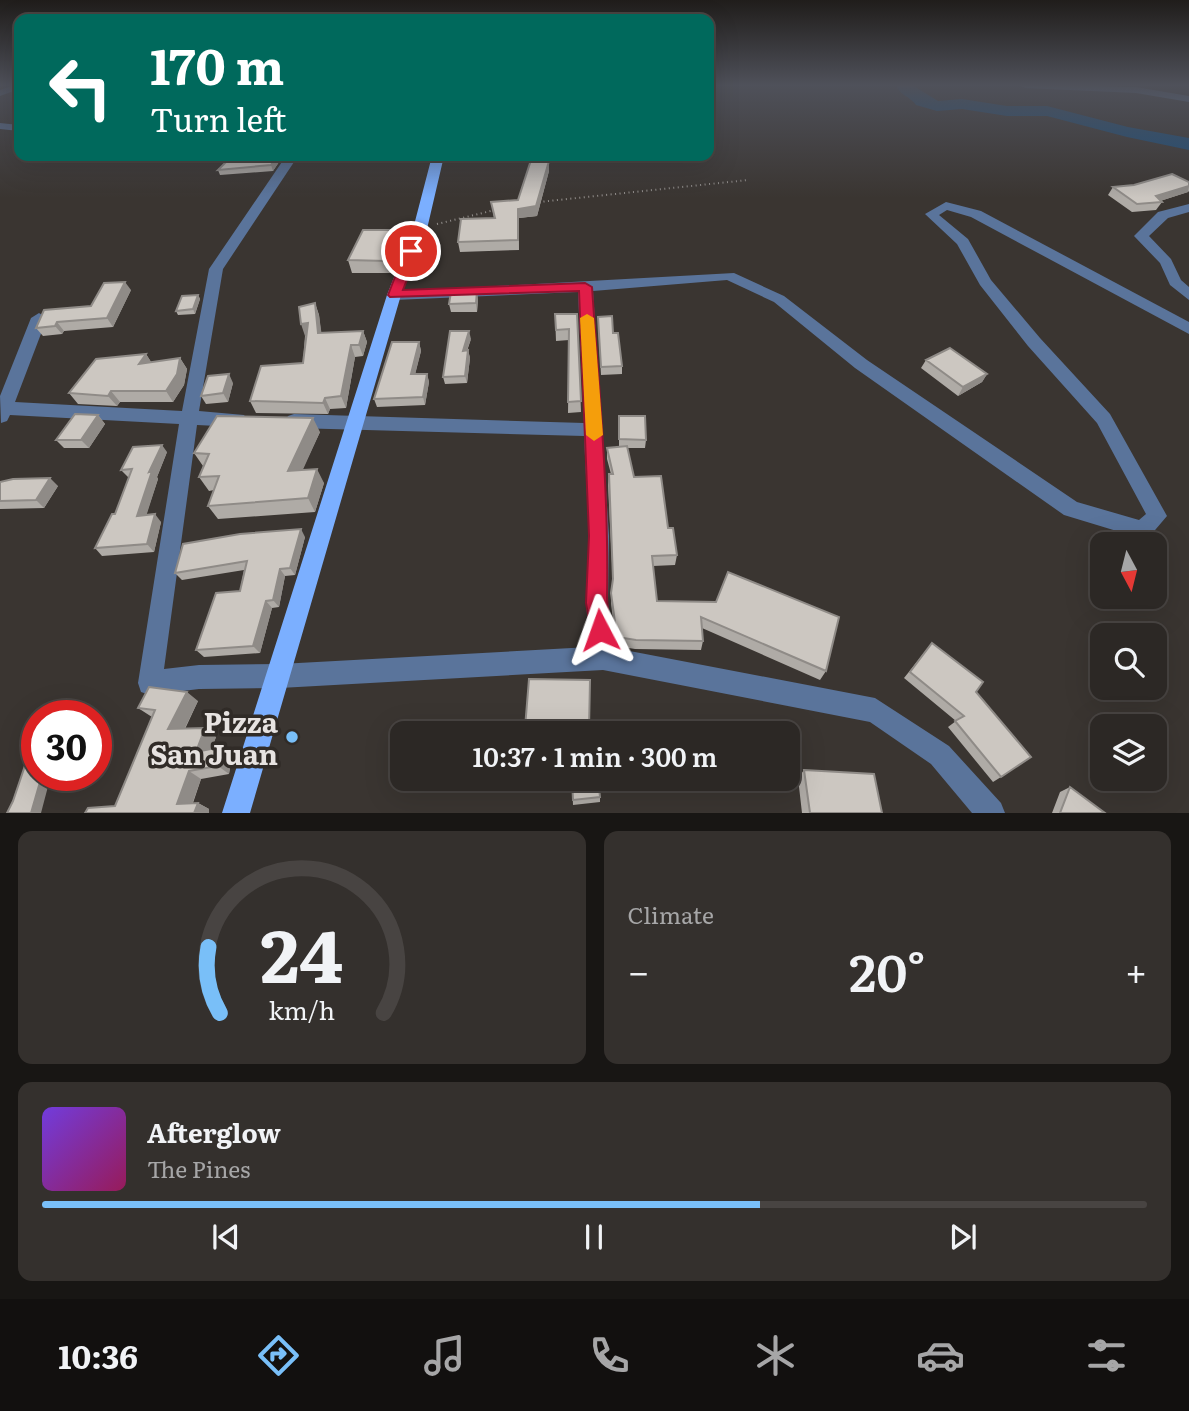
<!DOCTYPE html>
<meta charset="utf-8">
<style>
body{margin:0;font-family:Literata,serif;background:#34302d;color:#f1f3f6;height:100vh;display:flex;flex-direction:column;font-size:26px;white-space:nowrap}
*{box-sizing:border-box;margin:0}
p{font-size:23px;color:#a6a6a7}
.icon{flex:none;width:38px;height:38px;fill:none;stroke:currentColor;stroke-width:2;stroke-linecap:round;stroke-linejoin:round}
.map{position:relative;height:813px;overflow:hidden}
.drawer{display:flex;flex-direction:column;gap:18px;padding:18px;background:#181614;flex:1}
.drawer>*{flex:none}
.hud{position:absolute;left:14px;top:14px;width:700px;height:147px;border-radius:14px;box-shadow:0 7px 28px #0002,0 0 0 2px #484442;background:#00695c;color:#fff;overflow:hidden}
.needle{width:46px;rotate:173deg}
.fabs{position:absolute;left:1090px;top:532px;display:grid;gap:14px}
.fabs a{display:grid;place-items:center;width:77px;height:77px;border-radius:14px;background:#2c2825;box-shadow:0 7px 28px #0002,0 0 0 2px #484442;font-size:35px}
.speed{position:absolute;left:21px;top:700px;display:flex;gap:14px;font-size:35px;font-weight:700;text-align:center}
.speed>*{display:grid;place-content:center;width:91px;height:91px;border-radius:50%;background:#2c2825;box-shadow:0 7px 28px #0002,0 0 0 2px #484442;line-height:1}
.speed .limit{border:10px solid #d22;background:#fff;color:#111}
.pin{position:absolute;display:grid;place-items:center;width:60px;height:60px;color:#fff;margin:-30px;border:4px solid #fff;border-radius:50%;box-shadow:0 2px 7px #0007}
.me{position:absolute;width:77px;margin:-38px;rotate:356deg;stroke-linejoin:round;filter:drop-shadow(0 0 5px #0008)}
.turn{display:flex;align-items:center;gap:24px;height:147px;padding:0 21px;font-size:32px}
.turn .icon{width:91px;height:91px;stroke-width:2.5}
.turn b{display:block;font-size:49px;line-height:60px}
.big{font-size:52px;font-weight:600;line-height:1.1}
.drawer .card{flex:1;display:flex;flex-direction:column;justify-content:center;gap:10px;min-width:0;padding:0 24px;border-radius:14px;background:#34302d}
.drawer .dial{align-items:center;gap:0}
.dial svg{height:182px;overflow:visible;fill:none;stroke:#484442;stroke-width:7;stroke-linecap:round;text-anchor:middle}
.dial text{fill:#f1f3f6;stroke:none}
.song{display:flex;align-items:center;gap:21px}
.cover{width:84px;height:84px;border-radius:10px;background:linear-gradient(135deg,hsl(260 70% 55%),hsl(330 70% 35%))}
.played{height:7px;border-radius:4px;background:linear-gradient(90deg,#79bff8 65%,#484442 65%)}
.keys{display:flex;justify-content:space-around;direction:ltr}
.heat{display:flex;justify-content:space-between;align-items:center;font-size:38px;direction:ltr}
.drawer .tiles{flex:1;display:grid;gap:18px;grid-template-columns:1fr 1fr}
.card:last-child{grid-column:span 2}
.trip{position:absolute;left:390px;top:721px;width:410px;height:70px;border-radius:14px;background:#2c2825;box-shadow:0 7px 28px #0002,0 0 0 2px #484442;font-weight:600;line-height:70px;text-align:center}
.menu{display:flex;height:112px;justify-content:space-around;align-items:center;background:#12100f;color:#a6a6a7}
.menu .icon{width:49px;height:49px}
.menu .selected{color:#79bff8}
.menu b{font-size:32px;color:#f1f3f6}
.map>svg:first-child{display:block}
.lines{fill:none;stroke-linecap:round;stroke-linejoin:round}
.river{fill:#1a4c78;fill-rule:evenodd}
.path{stroke:#938f8c;stroke-width:2;stroke-dasharray:1 3.5;stroke-linecap:butt}
.minor{fill:#5a749b;fill-rule:evenodd}
.major{fill:#7bafff;fill-rule:evenodd}
.wall{fill:#afaba6}
.shaded-wall{fill:#8f8b87}
.building{fill:#ccc7c1;stroke:#8f8b87;stroke-width:2}
.route{fill:#e11d48;stroke:#92132f;stroke-width:2}
.slow{fill:#f59e0b}
.poi-dot{fill:#79bff8;stroke:#302b27;stroke-width:2.5}
.labels{text-anchor:middle;dominant-baseline:central;stroke-width:7;stroke-linejoin:round;paint-order:stroke}
.near-poi-label{font-size:28px;font-weight:bold;fill:#e7e3e1;stroke:#302b27;text-anchor:end}
</style>
<div class="map">
<svg width="1189" height="813" viewBox="0 0 1189 813">
<rect width="100%" height="100%" fill="#3a3531"/>
<g class="lines">
<path class="river" d="M896,85H912L938,101L962,99L1007,106H1047L1128,127L1189,138V150L1127,137L1047,116H1007L962,109L937,111L916,105C910,96 900,96 896,85Z"/>
<path class="path" d="M539,202L748,180
M437,224L495,210"/>
<path class="minor" d="M14,85H19V89L0,96V90Z
M1020,85L1136,87L1189,96V102L1136,93L1025,88Z
M0,123L19,125V131L0,129Z
M286,156H298L223,269L199,411L244,415L247,420L244,425L238,427L197,425L164,669L199,665L280,664L590,647L586,603L589,536L584,436L294,428L288,426L285,421L288,416L294,414L584,423L578,292L394,300L389,298L387,295L389,292L734,273L784,296L867,360L1077,502L1139,520L1146,514L1097,423L1028,346L980,285L957,244L925,214L946,202L981,211L1189,322V334L971,217L947,210L939,215L968,239L991,280L1040,338L1110,414L1167,516L1150,536L1143,539L1064,515L855,368L774,302L727,280L593,291L609,536L608,603L614,648L875,698L949,746L1001,803L1005,813H972L931,764L870,722L603,670L280,688L199,689L150,695L141,692L138,683L179,424L10,415L7,421L1,423L0,396L31,318L39,313L47,318L15,402L182,411L209,269Z
M1189,204V212L1168,218L1149,236L1171,259L1181,280L1189,287V300L1170,285L1160,263L1134,236L1158,212Z"/>
<path class="major" d="M432,156H444L427,229L401,295L250,813H222L387,295L413,229Z"/>
</g>
<path class="wall" d="M232,156H283L273,171L220,175L218,170Z
M549,161V171L537,216L519,218V250L460,252L458,242L494,218L491,202L518,200Z
M1189,182V191L1188,192L1160,201L1162,202L1156,210L1132,212L1108,195L1113,187Z
M399,230L402,242L390,273H352L348,260Z
M131,290L113,327L64,331L62,334L43,336L36,328Z
M198,295L200,299L195,314L178,315L176,311Z
M478,299L477,312H451L449,304Z
M315,303L319,315L321,333L363,331L367,342L363,356L355,357L346,408L330,409L328,414L256,413L250,401L303,363L305,336Z
M555,314H577L581,412L568,413L569,340L556,341Z
M598,324L613,333L622,366V374L601,375Z
M471,339L467,351L468,350L470,358L467,383L445,384L443,377Z
M419,342L421,351L415,374H427L429,382L425,405L377,407L374,399Z
M146,354L151,362L180,358L187,369L184,385L173,402H120L117,406L78,404L69,393Z
M926,360L987,374L982,382L958,396L921,368Z
M233,383L228,402L206,404L201,396Z
M98,415L105,424L89,448H64L56,440Z
M619,416L646,440L645,448H627L634,477L668,528L677,555L675,565L653,566L657,601L716,602L826,671L820,680L702,628L703,641L701,650L635,649L616,646L611,603L613,583L608,485L609,474H611L607,459V448L619,447Z
M320,432L302,470L324,483L315,512L218,519L208,506L214,490L209,491L199,477L203,466L194,453Z
M167,452L157,477L158,479L146,515L161,522L154,552L102,556L95,548L115,514L129,477H128L121,470Z
M0,482L58,486L44,508L0,509Z
M305,537L295,575L285,576L279,607L272,608L260,653L204,657L196,650L240,591L244,570L182,580L175,573Z
M932,643L976,692L1001,777L993,782L948,727L956,721L904,678Z
M590,680V733H527L525,728Z
M198,701L185,729L216,737L211,749L221,747L232,755L229,774L201,779L193,803H198L209,809V813H85L115,806L152,717L138,708Z
M804,770L882,813H802L798,778Z
M572,779L600,797V802L573,805Z
M1070,787L1105,813H1052L1060,792Z"/>
<path class="shaded-wall" d="M277,156H283L273,171L271,165Z
M549,161V171L537,216L519,218V250L518,209Z
M1189,186L1188,192L1154,203L1156,196Z
M399,230L402,242L390,273L386,261Z
M125,282L131,290L113,327L107,318Z
M477,291L478,299L477,312L476,303Z
M198,295L200,299L195,314L193,309Z
M315,303L319,315L323,344L318,333Z
M57,322L64,331L62,334L55,326Z
M308,323L312,334L305,336L301,324Z
M363,331L367,342L363,356L359,345Z
M469,331L471,339L464,358L463,351Z
M419,342L421,351L413,383L411,374Z
M351,345L355,357L346,408L341,396Z
M468,350L470,358L467,383L465,376Z
M146,354L153,365L139,364Z
M180,358L187,369L184,385L173,402L166,391Z
M229,374L233,383L228,402L223,393Z
M427,374L429,382L425,405L423,397Z
M987,374L982,382L958,396L963,387Z
M111,391L120,402L117,406L108,396Z
M325,398L330,409L328,414L323,403Z
M98,415L105,424L89,448L81,440Z
M313,418L320,432L296,485L288,471Z
M162,445L167,452L157,477L158,479L144,523L137,516L149,472Z
M317,469L324,483L315,512L308,498Z
M50,478L58,486L44,508L36,500Z
M155,514L161,522L154,552L147,544Z
M301,529L305,537L295,575L290,568Z
M280,569L285,576L279,607L273,600Z
M266,601L272,608L260,653L253,646Z
M187,692L198,701L180,738L168,729Z
M205,728L216,737L208,760L196,752Z
M221,747L232,755L229,774L218,766Z
M189,771L201,779L190,810L177,804Z
M42,775H51L41,813H31Z
M198,803L209,809V813H194Z"/>
<path class="building" d="M232,156H277L271,165L218,170Z
M531,160L549,161L536,206L518,209V240L458,242L461,219L495,218L491,202L518,200Z
M1172,174L1189,182V186L1156,196L1162,202L1137,204L1113,187L1134,185Z
M363,230H399L386,261L348,260Z
M125,282L107,318L57,322L55,326L36,328L44,310L91,306L104,283Z
M477,291L476,303L449,304L451,292Z
M198,295L193,309L176,311L182,296Z
M315,303L318,333L363,331L359,345H351L341,396L325,398L323,403L250,401L261,366L303,363L308,323L301,324L299,307Z
M555,314H577L581,401L568,402L569,329L556,330Z
M612,316L613,333H618L622,366L601,367L598,317Z
M450,331H469L463,351L468,350L465,376L443,377Z
M392,342H419L411,374H427L423,397L374,399Z
M950,348L987,374L963,387L926,360Z
M146,354L139,364L180,358L177,374L166,391H111L108,396L69,393L96,359Z
M229,374L223,393L201,396L208,376Z
M75,414L98,415L81,440H56Z
M217,416L313,418L288,471L317,469L308,498L208,506L219,476L199,477L209,454L194,453Z
M619,416H645L646,440L619,439Z
M162,445L149,472L152,471L137,516L155,514L147,544L95,548L112,514H115L132,469L121,470L133,447Z
M627,446L634,477L661,476L668,528H673L677,555L652,556L657,601L716,602L728,572L839,617L826,671L701,617L703,641L636,640L617,637L611,593L613,579L609,474H613L607,448Z
M50,478L36,500L0,501V482L13,479Z
M301,529L290,568L280,569L273,600L266,601L253,646L196,650L216,593L240,591L247,561L175,573L183,544L240,534Z
M932,643L983,682L976,692L1031,757L1001,777L955,721L964,716L910,672Z
M529,679L590,680L589,729L525,728Z
M149,687L187,692L168,729L205,728L196,752L221,747L218,766L189,771L177,804L198,803L194,813H85L88,808L115,806L155,710L138,708Z
M37,735V775H42L31,813H7L13,801L35,736Z
M804,770L874,774L882,813H810Z
M572,779H598L600,797L573,800Z
M1070,787L1105,813H1060Z"/>
<linearGradient id="sky" x2="0" y2="1"><stop stop-color="#201d1b"/><stop offset="0.43" stop-color="#4f515a"/><stop offset="1" stop-color="#4f515a" stop-opacity="0"/></linearGradient>
<rect width="1189" height="198" fill="url(#sky)"/>
<path class="route" d="M411,247L418,251L403,290L585,283L592,287C599,389 609,493 607,596C607,609 612,625 607,637L600,640L592,637L586,603L589,536L579,291L390,297L388,295L405,251Z"/>
<path class="slow" d="M587,314L594,318L603,435L594,441L586,435L580,318Z"/>
<circle class="poi-dot" cx="292" cy="737" r="7"/>
<g class="labels">
<g class="near-poi-label">
<text x="278" y="721">Pizza<tspan x="278" dy="32">San Juan</tspan></text>
</g>
</g>
</svg>
<div class="fabs">
<a><svg class="needle" viewBox="-14 -14 28 28"><path d="M0-13l5 13h-10z" fill="#e53935"/><path d="M0 13l5-13h-10z" fill="#a6a6a7"/></svg></a>
<a><svg class="icon" aria-label="search" viewBox="0 0 24 24"><circle cx="10" cy="10" r="6"/><path d="M15 15l6 6"/></svg></a>
<a><svg class="icon" aria-label="layers" viewBox="0 0 24 24"><path d="M12 4l9 5-9 5-9-5zM3 14l9 5 9-5"/></svg></a>
</div>
<div class="speed"><div class="limit">30</div></div>
<div class="pin" style="left:411px;top:251px;background:#d93025"><svg class="icon" aria-label="arrive" viewBox="0 0 24 24"><path d="M6 21V4h12l-3 4 3 4H6"/></svg></div>
<svg class="me" style="left:600px;top:630px" viewBox="-20 -20 40 40"><path d="M0-17L14 15 0 8-14 15z" fill="#e11d48" stroke="#fff" stroke-width="4"/></svg>
<div class="trip">10:37 · 1 min · 300 m</div>
<div class="hud">
<div class="turn"><svg class="icon" aria-label="left" viewBox="0 0 24 24"><path d="M17 20v-9H6M10 6l-5 5 5 5"/></svg><div><b>170 m</b>Turn left</div></div>
</div>
</div>
<section class="drawer">
<div class="tiles">
<div class="card dial"><svg viewBox="0 0 100 80">
<path d="M14 69A42 42 0 1 1 86 69"/>
<path d="M14 69A42 42 0 0 1 9 40" stroke="#79bff8"/>
<text x="50" y="56" font-size="32" font-weight="700">24</text>
<text x="50" y="72" font-size="11">km/h</text>
</svg></div>
<div class="card"><p>Climate</p>
<div class="heat"><a>−</a><b class="big">20°</b><a>+</a></div>
</div>
<div class="card">
<div class="song"><i class="cover"></i><div><b>Afterglow</b><p>The Pines</p></div></div>
<div class="played"></div>
<div class="keys"><svg class="icon" aria-label="previous" viewBox="0 0 24 24"><path d="M18 5L8 12l10 7zM5 5v14"/></svg><svg class="icon" aria-label="pause" viewBox="0 0 24 24"><path d="M8 5v14M16 5v14"/></svg><svg class="icon" aria-label="next" viewBox="0 0 24 24"><path d="M6 5l10 7-10 7zM19 5v14"/></svg></div>
</div>
</div>
</section>
<nav class="menu">
<b>10:36</b>
<svg class="icon selected" aria-label="directions" viewBox="0 0 24 24"><path d="M12 3l9 9-9 9-9-9zM9 14v-3h6M13 9l2 2-2 2"/></svg>
<svg class="icon" aria-label="music" viewBox="0 0 24 24"><path d="M9 18V5l10-2v13"/><circle cx="6" cy="18" r="3"/><circle cx="16" cy="16" r="3"/></svg>
<svg class="icon" aria-label="phone" viewBox="0 0 24 24"><path d="M5 4h4l2 5-3 2q2 4 5 5l2-3 5 2v4C11 20 4 13 5 4z"/></svg>
<svg class="icon" aria-label="climate" viewBox="0 0 24 24"><path d="M12 3v18M4 7l16 10M4 17L20 7"/></svg>
<svg class="icon" aria-label="car" viewBox="0 0 24 24"><path d="M5 17H2v-5l4-1 3-4h7l3 4 3 1v5h-3M9 17h6M6 11h13"/><circle cx="7" cy="17" r="2"/><circle cx="17" cy="17" r="2"/></svg>
<svg class="icon" aria-label="filters" viewBox="0 0 24 24"><path d="M4 7h16M4 17h16"/><circle cx="9" cy="7" r="2"/><circle cx="15" cy="17" r="2"/></svg>
</nav>
